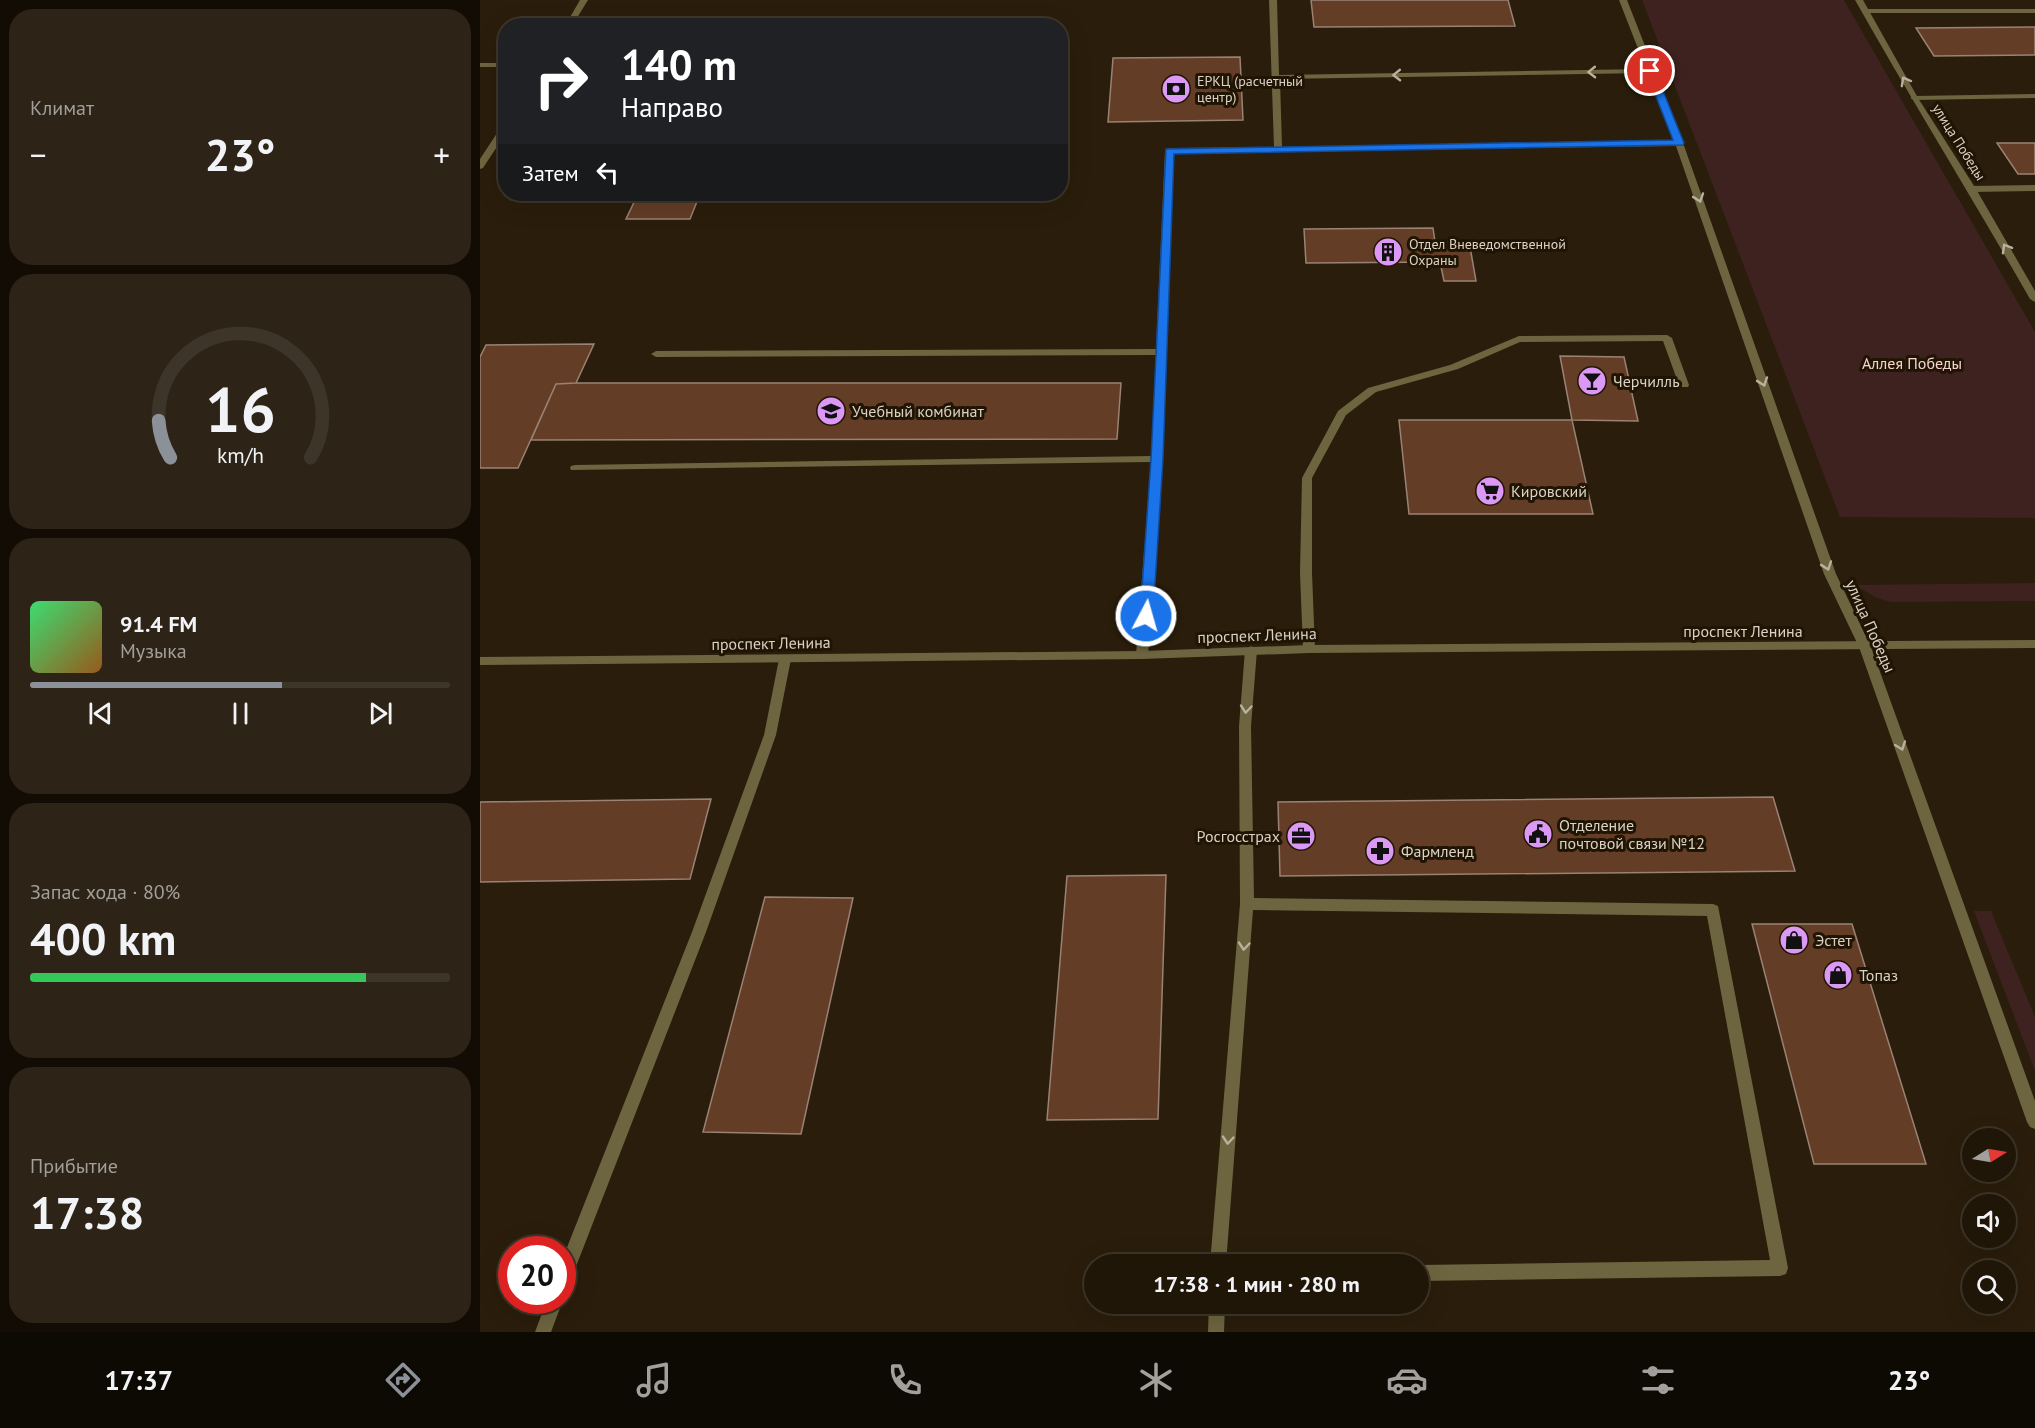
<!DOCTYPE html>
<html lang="ru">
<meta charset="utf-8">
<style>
body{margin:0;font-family:"PT Sans",sans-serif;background:#2d2316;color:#f1f3f6;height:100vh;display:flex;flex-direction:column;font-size:22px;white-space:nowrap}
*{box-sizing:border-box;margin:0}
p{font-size:20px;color:#a29f9c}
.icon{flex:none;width:33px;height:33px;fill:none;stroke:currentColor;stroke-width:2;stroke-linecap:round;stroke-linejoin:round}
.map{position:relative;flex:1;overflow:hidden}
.details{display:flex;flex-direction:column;gap:9px;padding:9px;background:#120c04;width:480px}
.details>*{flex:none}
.hud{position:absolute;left:18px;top:18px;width:570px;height:183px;border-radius:24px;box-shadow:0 6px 24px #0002,0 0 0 2px #3d3529;background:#202124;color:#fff;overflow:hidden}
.needle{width:39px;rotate:79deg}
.controls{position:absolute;left:1482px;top:1128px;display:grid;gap:12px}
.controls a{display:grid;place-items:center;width:54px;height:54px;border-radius:50%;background:#201608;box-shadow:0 6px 24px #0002,0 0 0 2px #3d3529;font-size:30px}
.speed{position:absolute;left:18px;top:1236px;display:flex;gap:12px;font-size:30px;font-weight:700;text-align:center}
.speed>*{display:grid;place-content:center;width:78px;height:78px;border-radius:50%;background:#201608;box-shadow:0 6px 24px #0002,0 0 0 2px #3d3529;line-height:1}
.speed .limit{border:9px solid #d22;background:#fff;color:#111}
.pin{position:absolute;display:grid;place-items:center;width:51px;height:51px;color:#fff;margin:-26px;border:3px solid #fff;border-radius:50%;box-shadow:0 2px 6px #0007}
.me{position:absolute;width:66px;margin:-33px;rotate:6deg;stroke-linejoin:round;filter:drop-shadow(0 0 4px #0008)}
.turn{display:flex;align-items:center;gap:21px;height:126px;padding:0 24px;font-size:27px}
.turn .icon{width:78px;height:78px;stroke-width:2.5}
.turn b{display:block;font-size:42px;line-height:51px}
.then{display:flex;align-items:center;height:57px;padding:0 24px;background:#0003;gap:12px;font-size:22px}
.big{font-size:45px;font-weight:700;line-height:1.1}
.details .tile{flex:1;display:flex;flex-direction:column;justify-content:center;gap:9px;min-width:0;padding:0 21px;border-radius:24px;background:#2d2316}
.details .dial{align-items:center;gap:0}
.dial svg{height:156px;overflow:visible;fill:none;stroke:#3d3529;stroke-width:7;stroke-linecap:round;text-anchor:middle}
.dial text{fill:#f1f3f6;stroke:none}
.song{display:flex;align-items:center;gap:18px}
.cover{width:72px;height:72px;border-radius:9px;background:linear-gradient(135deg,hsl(140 70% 55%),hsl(30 70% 35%))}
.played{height:6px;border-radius:3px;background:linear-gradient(90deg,#8c9099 60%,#3d3529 60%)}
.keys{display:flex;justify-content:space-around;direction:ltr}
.heat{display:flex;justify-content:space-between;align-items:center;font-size:33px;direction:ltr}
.charge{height:9px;border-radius:4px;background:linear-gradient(90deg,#34c759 80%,#3d3529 0)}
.trip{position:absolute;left:604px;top:1254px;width:345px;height:60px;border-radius:30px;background:#201608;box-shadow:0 6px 24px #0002,0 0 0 2px #3d3529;font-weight:700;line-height:60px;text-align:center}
.tabs{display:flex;height:96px;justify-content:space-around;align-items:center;background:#0d0903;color:#a29f9c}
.tabs .icon{width:42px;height:42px}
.tabs .active{color:#8c9099}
.tabs b{font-size:27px;color:#f1f3f6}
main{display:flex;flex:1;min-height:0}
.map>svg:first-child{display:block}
.green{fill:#3d221f}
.building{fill:#633d26;stroke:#9a8275;stroke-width:1.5}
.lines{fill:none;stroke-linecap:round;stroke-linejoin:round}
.service{fill:#6d653f;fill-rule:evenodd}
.minor{fill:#6d653f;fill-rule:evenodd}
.tertiary{fill:#6d653f;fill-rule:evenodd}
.oneway{stroke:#b9b19e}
.route{fill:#1a73e8;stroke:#114b97;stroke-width:1.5}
.labels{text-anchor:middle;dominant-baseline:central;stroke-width:6;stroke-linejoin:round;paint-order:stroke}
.far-poi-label{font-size:14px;fill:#dad2c7;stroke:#201403;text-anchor:start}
.far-street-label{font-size:14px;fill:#dad2c7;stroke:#201403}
.park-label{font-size:16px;fill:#f5d4cf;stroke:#201403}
.poi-label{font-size:16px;fill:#dad2c7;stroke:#201403;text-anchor:start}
.street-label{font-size:16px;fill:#dad2c7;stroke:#201403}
</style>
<main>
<section class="details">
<div class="tile"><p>Климат</p>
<div class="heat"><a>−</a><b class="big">23°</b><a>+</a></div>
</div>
<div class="tile dial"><svg viewBox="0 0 100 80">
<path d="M14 69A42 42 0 1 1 86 69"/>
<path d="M14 69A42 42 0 0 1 8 50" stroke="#8c9099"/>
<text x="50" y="56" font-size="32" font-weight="700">16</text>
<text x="50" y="72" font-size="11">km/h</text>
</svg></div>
<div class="tile">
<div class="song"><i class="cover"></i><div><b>91.4 FM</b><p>Музыка</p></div></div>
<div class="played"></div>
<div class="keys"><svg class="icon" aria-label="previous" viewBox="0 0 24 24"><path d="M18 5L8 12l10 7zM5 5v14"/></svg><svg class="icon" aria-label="pause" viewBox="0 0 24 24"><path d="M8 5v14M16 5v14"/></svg><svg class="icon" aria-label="next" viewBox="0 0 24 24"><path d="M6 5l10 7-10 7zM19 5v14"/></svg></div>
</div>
<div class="tile"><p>Запас хода · 80%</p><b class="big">400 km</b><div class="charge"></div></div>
<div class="tile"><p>Прибытие</p><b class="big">17:38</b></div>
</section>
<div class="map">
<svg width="1555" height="1332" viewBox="0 0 1555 1332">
<rect width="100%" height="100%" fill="#2a1d0b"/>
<path class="green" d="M1162,0H1364L1555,332V518L1360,517Z
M1555,583V601L1411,602L1397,598L1374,585Z
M1494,911H1511L1555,1017V1071Z"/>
<path class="building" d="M831,0H1028L1035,26L834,27Z
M1555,27V55L1454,56L1436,28Z
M760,57L763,120L628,122L633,58Z
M1517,143H1555V174H1538Z
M158,194H220L210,219H146Z
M953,228L955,242L989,241L996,281H964L960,262L826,263L824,229Z
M114,344L96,383L76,384L38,468H0V357L6,345Z
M1080,356L1144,357L1158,421L1092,420Z
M96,383H641L637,439L51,440L76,384Z
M919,420H1092L1113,514H929Z
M1293,797L1315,871L800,876L798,802Z
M231,799L210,879L0,882V802Z
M686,875L678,1119L567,1120L587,876Z
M285,897L373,898L321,1134L223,1132Z
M1272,924H1372L1446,1164H1334Z"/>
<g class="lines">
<path class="service" d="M789,0H797L799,75L1166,69L1139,0H1147L1203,143L1356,574L1391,647L1555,1101V1129L1550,1127L1547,1122L1379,647L1344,574L1196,146L693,153L682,459L668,655L662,659L656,655L671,462L91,470L90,468L91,466L95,465L672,456L676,355L176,357L171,354L176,351L676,349L685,151L689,148L794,147ZM1168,73L1194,141L802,147L800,79Z
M1383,9H1555V13H1383Z
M0,63H26V67H0Z
M1555,94V98L1434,100L1430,98L1434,96Z
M1555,185V191L1492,192L1488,189L1492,186Z
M1187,335L1192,338L1209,385L1208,387H1200L1199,385L1183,341L1040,342L978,369L896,392L866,415L832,478V573L835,649L829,653L825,652L823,649L820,573L822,478L858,411L888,388L970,365L1039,336Z
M771,646L777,650L771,726L774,898L1233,904L1238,906L1308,1268L1306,1274L1300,1276L939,1281V1265L1290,1260L1227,916L773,910L746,1264H730L760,904L759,726L765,650Z
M305,655L311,659L296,735L226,932L90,1282L88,1288L82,1290V1260L212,932L284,735L299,659Z
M82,1298L83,1300L71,1332H55L67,1300H82Z
M729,1304H745L744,1332H728Z"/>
<path class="minor" d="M100,0H108L92,26H85Z
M1375,0H1383L1438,98L1496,189L1555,291V302L1550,299C1493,199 1432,101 1375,0Z
M23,124H26V133L3,168L0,169V159Z"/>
<path class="tertiary" d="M1555,640V648L829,653L662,659L0,665V657L662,651L829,645Z"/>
</g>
<defs><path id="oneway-chevron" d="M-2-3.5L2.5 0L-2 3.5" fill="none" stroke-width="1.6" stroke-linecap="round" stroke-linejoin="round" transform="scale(1.5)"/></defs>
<g class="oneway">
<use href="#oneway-chevron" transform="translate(1112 72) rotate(179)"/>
<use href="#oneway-chevron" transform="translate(917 75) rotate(179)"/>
<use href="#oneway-chevron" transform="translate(1425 81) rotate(-119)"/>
<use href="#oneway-chevron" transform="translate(1219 198) rotate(71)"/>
<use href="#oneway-chevron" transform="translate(1526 248) rotate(-120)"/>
<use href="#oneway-chevron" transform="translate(1283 382) rotate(71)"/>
<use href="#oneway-chevron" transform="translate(1347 566) rotate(71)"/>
<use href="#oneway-chevron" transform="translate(766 709) rotate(95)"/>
<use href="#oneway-chevron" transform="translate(1421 746) rotate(70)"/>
<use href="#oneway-chevron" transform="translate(764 946) rotate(95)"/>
<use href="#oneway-chevron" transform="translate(748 1140) rotate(95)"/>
</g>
<path class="route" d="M1170,69L1175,71L1204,143L1203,145L694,154L683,459L673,616L666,620L661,619L660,616L671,459L686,149L1193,140L1166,71Z"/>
<defs>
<g id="bank-disc" transform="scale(1.5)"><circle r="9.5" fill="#db99f5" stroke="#201403"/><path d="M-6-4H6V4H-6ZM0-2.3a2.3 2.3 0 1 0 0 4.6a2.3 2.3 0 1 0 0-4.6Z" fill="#111"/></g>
<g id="building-disc" transform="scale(1.5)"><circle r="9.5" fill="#db99f5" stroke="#201403"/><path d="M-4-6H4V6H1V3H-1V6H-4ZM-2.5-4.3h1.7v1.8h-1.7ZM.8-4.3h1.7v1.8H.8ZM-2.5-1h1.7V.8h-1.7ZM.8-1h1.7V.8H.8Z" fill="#111"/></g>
<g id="bar-disc" transform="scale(1.5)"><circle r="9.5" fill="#db99f5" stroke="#201403"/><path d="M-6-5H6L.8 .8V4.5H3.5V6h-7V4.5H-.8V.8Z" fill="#111"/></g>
<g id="university-disc" transform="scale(1.5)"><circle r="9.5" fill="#db99f5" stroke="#201403"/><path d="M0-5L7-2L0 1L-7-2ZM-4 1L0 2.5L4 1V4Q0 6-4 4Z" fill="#111"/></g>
<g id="supermarket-disc" transform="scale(1.5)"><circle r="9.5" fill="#db99f5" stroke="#201403"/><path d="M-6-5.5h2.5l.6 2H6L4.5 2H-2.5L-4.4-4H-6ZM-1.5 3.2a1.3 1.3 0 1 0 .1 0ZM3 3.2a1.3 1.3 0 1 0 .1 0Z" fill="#111"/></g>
<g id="civic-disc" transform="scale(1.5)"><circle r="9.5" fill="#db99f5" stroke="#201403"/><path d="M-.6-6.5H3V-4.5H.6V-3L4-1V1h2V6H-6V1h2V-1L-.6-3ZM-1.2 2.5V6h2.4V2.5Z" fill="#111"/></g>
<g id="office-disc" transform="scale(1.5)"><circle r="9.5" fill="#db99f5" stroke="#201403"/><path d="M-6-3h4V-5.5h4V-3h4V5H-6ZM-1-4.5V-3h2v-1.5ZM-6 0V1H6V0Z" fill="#111"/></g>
<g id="pharmacy-disc" transform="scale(1.5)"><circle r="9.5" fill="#db99f5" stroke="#201403"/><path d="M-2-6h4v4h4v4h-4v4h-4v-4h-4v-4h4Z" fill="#111"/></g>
<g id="shop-disc" transform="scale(1.5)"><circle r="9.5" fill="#db99f5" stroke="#201403"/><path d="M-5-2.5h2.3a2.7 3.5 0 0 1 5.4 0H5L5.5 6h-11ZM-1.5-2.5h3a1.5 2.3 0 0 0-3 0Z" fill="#111"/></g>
</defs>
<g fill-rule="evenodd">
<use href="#bank-disc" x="696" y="89"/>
<use href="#building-disc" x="908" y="252"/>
<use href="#bar-disc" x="1112" y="381"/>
<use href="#university-disc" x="351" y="411"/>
<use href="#supermarket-disc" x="1010" y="491"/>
<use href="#civic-disc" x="1058" y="834"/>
<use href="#office-disc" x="821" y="836"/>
<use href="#pharmacy-disc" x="900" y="851"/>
<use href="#shop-disc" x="1314" y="940"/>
<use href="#shop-disc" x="1358" y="975"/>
</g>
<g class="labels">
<g class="far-poi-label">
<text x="717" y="81">ЕРКЦ (расчетный<tspan x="717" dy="16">центр)</tspan></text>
<text x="929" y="244">Отдел Вневедомственной<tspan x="929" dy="16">Охраны</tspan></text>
</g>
<g class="far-street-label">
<text transform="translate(1479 142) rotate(58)">улица Победы</text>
</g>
<g class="park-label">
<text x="1432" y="363">Аллея Победы</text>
</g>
<g class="poi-label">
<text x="1133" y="381">Черчилль</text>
<text x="372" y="411">Учебный комбинат</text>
<text x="1031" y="491">Кировский</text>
<text x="1079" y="825">Отделение<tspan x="1079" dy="18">почтовой связи №12</tspan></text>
<text x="800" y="836" text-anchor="end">Росгосстрах</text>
<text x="921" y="851">Фармленд</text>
<text x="1335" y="940">Эстет</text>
<text x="1379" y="975">Топаз</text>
</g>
<g class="street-label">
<text transform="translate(1391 626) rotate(66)">улица Победы</text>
<text x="1263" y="631">проспект Ленина</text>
<text transform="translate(777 635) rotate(-2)">проспект Ленина</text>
<text transform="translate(291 643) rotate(-1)">проспект Ленина</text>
</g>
</g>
</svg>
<div class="controls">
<a><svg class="needle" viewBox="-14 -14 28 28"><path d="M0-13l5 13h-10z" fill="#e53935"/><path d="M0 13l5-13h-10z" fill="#a29f9c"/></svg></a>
<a><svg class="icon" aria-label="sound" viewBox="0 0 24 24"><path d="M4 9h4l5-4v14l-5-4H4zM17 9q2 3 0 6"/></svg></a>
<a><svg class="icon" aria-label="search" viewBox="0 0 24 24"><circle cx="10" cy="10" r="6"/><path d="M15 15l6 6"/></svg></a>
</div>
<div class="speed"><div class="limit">20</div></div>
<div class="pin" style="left:1170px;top:71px;background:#d93025"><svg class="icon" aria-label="arrive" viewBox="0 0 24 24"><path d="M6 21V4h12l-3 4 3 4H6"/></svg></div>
<svg class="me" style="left:666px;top:616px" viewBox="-20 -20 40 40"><circle r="17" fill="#1a73e8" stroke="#fff" stroke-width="3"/><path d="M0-11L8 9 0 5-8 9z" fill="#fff"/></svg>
<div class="trip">17:38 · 1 мин · 280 m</div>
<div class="hud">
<div class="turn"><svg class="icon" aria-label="right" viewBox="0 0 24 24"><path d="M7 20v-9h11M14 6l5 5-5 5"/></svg><div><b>140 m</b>Направо</div></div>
<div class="then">Затем<svg class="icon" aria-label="left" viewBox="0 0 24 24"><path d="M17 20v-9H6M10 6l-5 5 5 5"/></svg></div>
</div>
</div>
</main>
<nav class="tabs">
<b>17:37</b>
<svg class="icon active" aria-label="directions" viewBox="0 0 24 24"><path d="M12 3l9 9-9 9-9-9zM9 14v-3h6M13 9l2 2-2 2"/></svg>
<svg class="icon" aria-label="music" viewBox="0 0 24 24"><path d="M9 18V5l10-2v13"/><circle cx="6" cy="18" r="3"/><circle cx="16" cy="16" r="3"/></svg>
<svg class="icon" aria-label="phone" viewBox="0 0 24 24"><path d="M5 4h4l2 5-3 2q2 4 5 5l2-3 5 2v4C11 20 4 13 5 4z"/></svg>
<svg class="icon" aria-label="climate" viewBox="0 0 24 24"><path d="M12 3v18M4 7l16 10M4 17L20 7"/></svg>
<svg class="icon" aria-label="car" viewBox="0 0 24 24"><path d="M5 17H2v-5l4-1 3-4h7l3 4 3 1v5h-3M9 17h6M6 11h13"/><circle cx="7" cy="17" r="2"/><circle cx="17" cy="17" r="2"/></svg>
<svg class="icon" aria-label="filters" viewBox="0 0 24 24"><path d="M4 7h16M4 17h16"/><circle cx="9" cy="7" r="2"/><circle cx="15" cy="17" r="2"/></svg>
<b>23°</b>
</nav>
